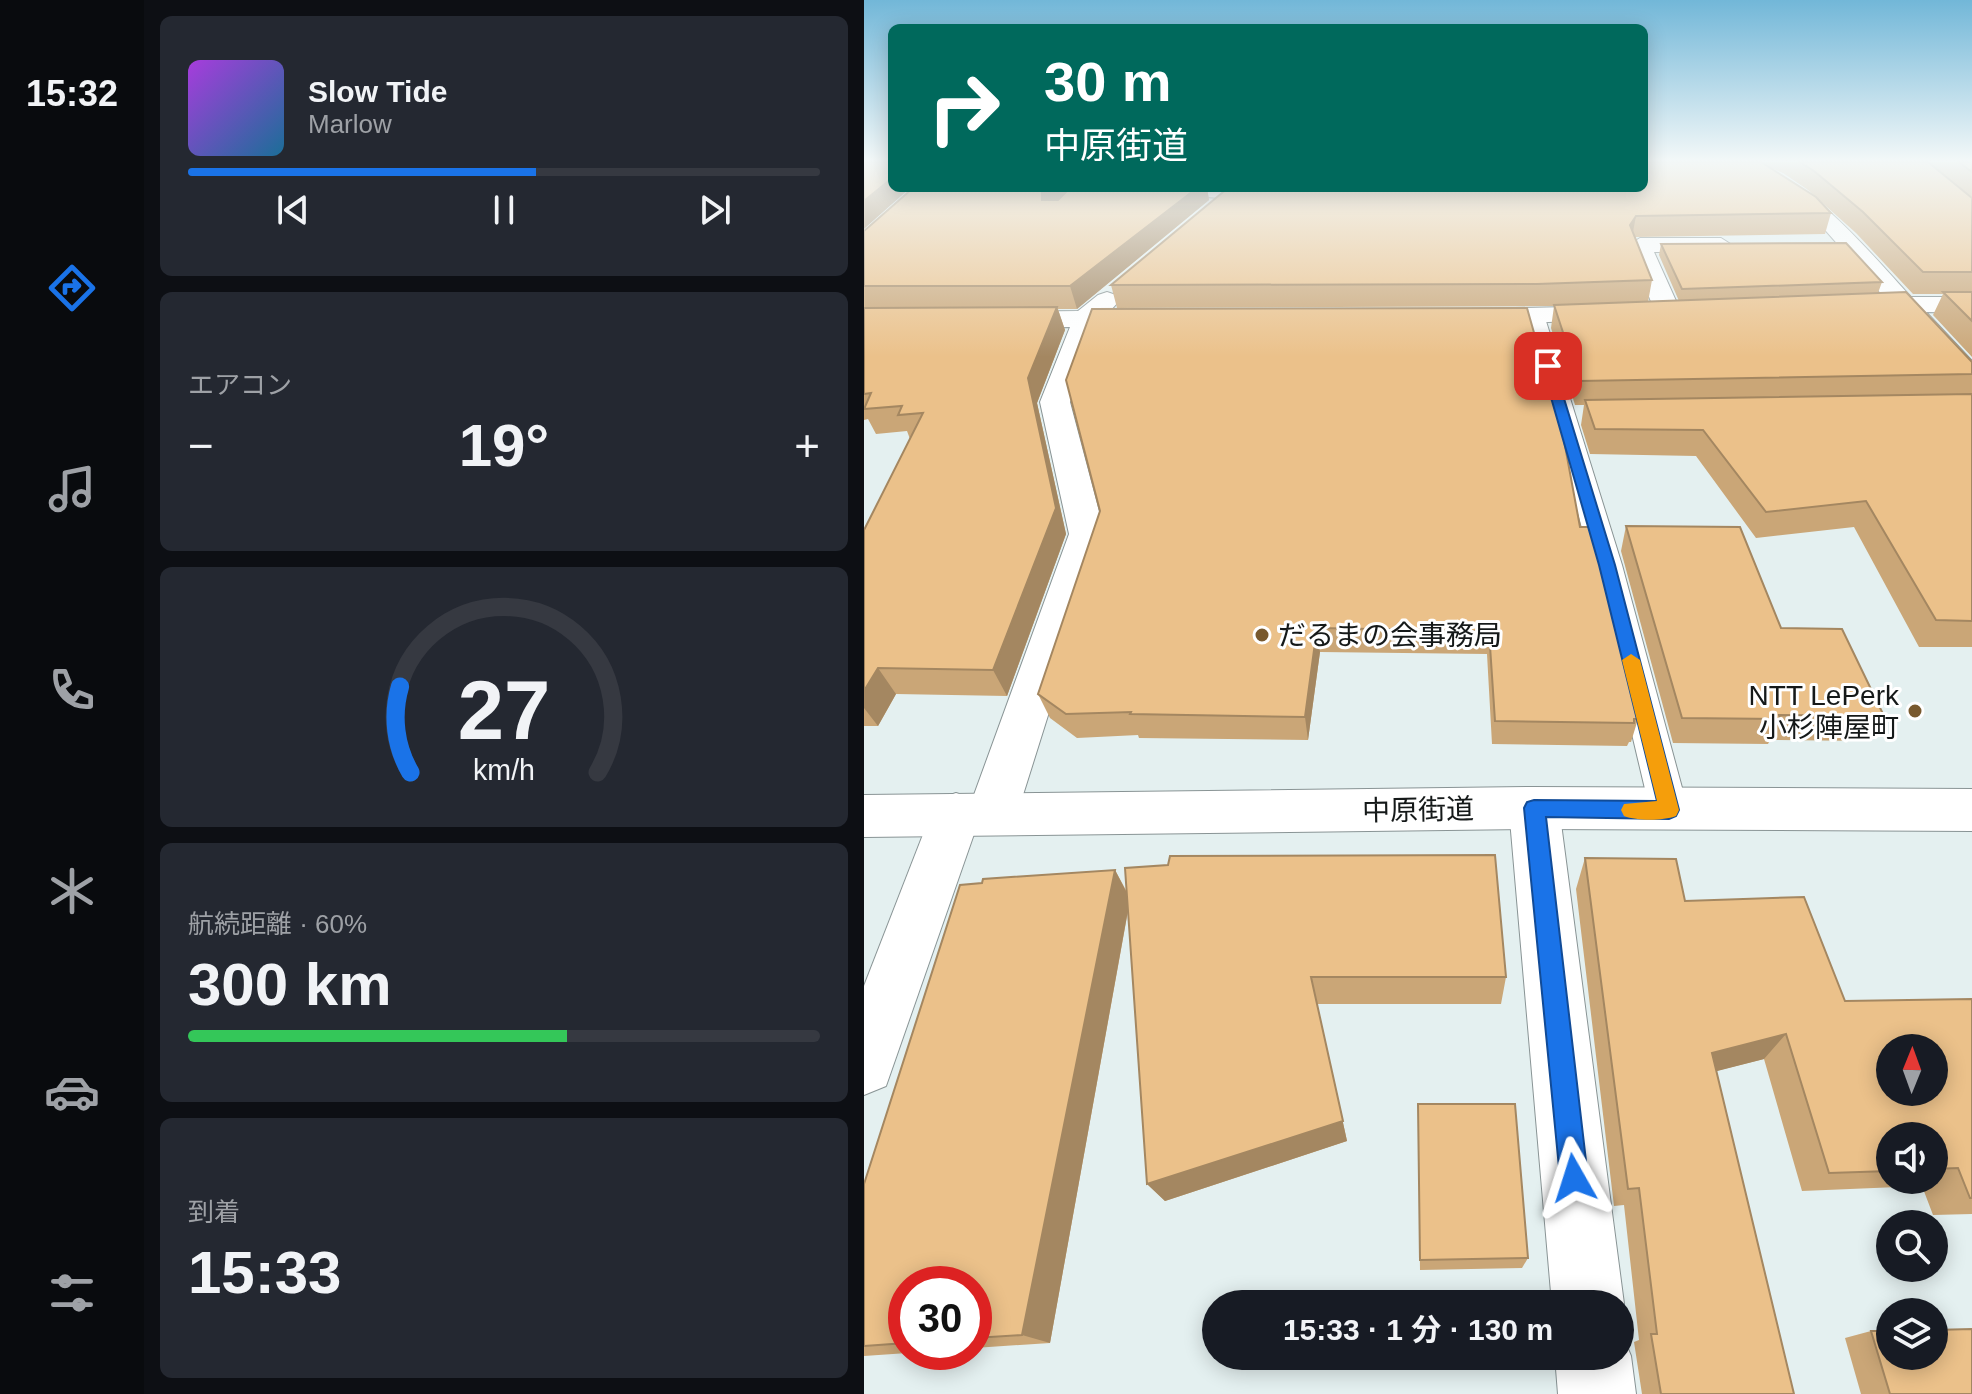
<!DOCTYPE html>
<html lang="ja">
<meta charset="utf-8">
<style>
body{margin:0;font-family:Helvetica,"Noto Sans JP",sans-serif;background:#242831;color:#f1f3f6;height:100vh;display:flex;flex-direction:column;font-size:30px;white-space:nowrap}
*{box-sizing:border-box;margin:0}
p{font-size:26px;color:#9ea1a6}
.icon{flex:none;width:44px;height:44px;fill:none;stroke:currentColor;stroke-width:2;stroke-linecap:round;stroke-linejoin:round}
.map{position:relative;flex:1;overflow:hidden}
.drawer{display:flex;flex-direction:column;gap:16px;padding:16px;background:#0d0f14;width:720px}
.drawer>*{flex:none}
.top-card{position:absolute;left:24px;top:24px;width:760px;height:168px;border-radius:12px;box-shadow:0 4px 20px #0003;background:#00695c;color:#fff;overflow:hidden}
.needle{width:52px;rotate:1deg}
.controls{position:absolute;left:1012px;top:1034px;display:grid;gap:16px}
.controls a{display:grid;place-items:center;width:72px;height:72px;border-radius:50%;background:#171b24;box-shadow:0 4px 20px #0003;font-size:40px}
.speed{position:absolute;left:24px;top:1266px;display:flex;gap:16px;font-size:40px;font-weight:700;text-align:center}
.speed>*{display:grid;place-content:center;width:104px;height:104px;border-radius:50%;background:#171b24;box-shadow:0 4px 20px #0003;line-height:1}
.speed .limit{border:12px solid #d22;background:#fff;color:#111}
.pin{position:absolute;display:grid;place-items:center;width:68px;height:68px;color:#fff;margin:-34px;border-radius:16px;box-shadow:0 4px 12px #0006}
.me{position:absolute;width:88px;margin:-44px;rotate:354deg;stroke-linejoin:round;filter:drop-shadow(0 0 6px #0008)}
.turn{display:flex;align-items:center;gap:28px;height:168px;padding:0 24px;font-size:36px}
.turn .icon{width:104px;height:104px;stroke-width:2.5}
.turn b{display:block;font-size:56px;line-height:68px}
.big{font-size:60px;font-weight:700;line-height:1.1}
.drawer .widget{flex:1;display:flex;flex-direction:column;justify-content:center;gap:12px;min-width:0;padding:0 28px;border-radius:12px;background:#242831}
.drawer .dial{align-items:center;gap:0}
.dial svg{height:208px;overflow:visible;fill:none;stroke:#363941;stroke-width:7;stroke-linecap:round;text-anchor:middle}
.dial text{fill:#f1f3f6;stroke:none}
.song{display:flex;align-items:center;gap:24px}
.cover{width:96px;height:96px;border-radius:12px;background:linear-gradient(135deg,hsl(280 70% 55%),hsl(200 70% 35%))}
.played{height:8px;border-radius:4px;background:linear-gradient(90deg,#1a73e8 55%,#363941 55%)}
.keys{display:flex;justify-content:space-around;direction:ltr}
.heat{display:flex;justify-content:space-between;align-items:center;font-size:44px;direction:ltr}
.charge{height:12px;border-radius:6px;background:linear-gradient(90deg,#34c759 60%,#363941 0)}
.trip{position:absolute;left:338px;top:1290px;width:432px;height:80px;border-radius:40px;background:#171b24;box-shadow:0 4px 20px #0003;font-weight:700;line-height:80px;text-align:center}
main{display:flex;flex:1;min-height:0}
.tab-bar{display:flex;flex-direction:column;width:144px;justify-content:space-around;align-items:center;background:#090b0e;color:#9ea1a6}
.tab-bar .icon{width:56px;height:56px}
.tab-bar .selected{color:#1a73e8}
.tab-bar b{font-size:36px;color:#f1f3f6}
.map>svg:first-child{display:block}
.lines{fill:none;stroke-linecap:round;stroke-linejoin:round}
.lane-casing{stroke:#899495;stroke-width:2}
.street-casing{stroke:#899495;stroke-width:2}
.secondary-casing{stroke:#899495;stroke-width:2}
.primary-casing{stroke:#899495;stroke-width:2}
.lane{fill:#fff;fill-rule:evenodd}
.street{fill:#fff;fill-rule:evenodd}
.secondary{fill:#fff;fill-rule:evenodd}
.primary{fill:#fff;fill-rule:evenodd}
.wall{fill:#caa677;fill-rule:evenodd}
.shaded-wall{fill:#a48761}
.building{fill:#ebc18a;stroke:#a48761;stroke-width:2;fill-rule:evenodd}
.route{fill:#1a73e8;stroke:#114b97;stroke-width:2}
.slow{fill:#f59e0b}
.poi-dot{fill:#78592e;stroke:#fff;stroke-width:3}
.labels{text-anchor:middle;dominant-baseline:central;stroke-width:6;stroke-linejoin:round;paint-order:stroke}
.poi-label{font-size:28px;fill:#151919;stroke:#fff;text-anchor:start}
.street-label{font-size:28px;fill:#151919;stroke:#fff}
</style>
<main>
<nav class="tab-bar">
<b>15:32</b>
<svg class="icon selected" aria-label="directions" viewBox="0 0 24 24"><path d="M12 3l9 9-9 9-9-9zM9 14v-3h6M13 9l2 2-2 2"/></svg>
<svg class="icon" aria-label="music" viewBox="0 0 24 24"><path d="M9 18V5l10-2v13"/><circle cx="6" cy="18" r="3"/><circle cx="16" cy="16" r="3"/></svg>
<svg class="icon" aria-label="phone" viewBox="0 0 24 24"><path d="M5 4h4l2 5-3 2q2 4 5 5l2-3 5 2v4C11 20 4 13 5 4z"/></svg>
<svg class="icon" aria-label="climate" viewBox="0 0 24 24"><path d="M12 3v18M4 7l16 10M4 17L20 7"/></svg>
<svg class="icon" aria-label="car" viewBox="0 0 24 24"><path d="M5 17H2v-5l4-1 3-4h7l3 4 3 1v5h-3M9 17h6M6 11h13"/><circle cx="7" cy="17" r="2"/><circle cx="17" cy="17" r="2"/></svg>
<svg class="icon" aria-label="filters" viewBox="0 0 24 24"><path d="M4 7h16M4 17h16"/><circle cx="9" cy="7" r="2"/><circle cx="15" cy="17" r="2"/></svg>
</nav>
<section class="drawer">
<div class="widget">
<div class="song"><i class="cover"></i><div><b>Slow Tide</b><p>Marlow</p></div></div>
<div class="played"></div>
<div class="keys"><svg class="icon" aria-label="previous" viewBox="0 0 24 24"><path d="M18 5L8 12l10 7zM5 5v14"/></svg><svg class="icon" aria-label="pause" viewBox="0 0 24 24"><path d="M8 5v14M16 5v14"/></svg><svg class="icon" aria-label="next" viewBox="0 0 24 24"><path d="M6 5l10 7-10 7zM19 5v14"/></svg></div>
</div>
<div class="widget"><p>エアコン</p>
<div class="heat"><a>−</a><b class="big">19°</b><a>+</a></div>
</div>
<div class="widget dial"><svg viewBox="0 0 100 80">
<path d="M14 69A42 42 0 1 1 86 69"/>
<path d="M14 69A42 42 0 0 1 10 36" stroke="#1a73e8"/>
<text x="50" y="56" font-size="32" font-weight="700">27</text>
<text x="50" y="72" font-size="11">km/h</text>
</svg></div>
<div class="widget"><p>航続距離 · 60%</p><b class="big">300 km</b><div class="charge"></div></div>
<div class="widget"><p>到着</p><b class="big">15:33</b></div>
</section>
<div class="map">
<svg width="1108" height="1394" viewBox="0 0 1108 1394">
<rect width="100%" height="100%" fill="#e4f0f0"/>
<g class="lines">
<g class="lane-casing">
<path id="lane" d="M278,188C300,188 362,182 378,194L370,199L286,193Z
M671,312L681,318L758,565L824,810L818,821L805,826L792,821L786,810L728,565L661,318Z"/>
</g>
<g class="street-casing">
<path id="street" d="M870,162C930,159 1008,255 1047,297H1108V313L1062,312L1108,361V387L1098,384L1034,312L985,309L981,304L985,299L1020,297L948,215Z
M776,238H857L868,245L857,252H790L817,312L813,317H795L791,312L765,245Z
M243,292L252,295L256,300L246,311L295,312L299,318L295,324L232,327L206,402L241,534L153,814L146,829L128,835L110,829L103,814L205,534L176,402L206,327L139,328L130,326L126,320L130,314L139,312L214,311L234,295Z
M750,306L759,309L763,314L759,319L607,325L598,322L594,317L598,312L607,309Z
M670,787L687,793L695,808L760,1304L756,1315V1304H688L645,808L653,793Z
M756,1330L767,1356L772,1394H694L691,1356H756Z"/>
</g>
<g class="secondary-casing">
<path id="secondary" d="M92,793L110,799L117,814L22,1086L0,1095V986L67,814L74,799Z"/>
</g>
<g class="primary-casing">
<path id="primary" d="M670,787L1108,789V831L670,829L0,837V795Z"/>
</g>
<use href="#lane" class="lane"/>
<use href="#street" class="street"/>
<use href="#secondary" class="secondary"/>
<use href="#primary" class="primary"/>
</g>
<path class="wall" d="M780,162H1108V357L1069,315L1079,294H1049L992,233L954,199L967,213L961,234L771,237L788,280L784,302L815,301L795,255L797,244L1018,282L1014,293L1108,362V647H1055L990,527L892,538L832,456L726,454L717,425L720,405H711L687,328L690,306L253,308L247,285ZM907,168L919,173L944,190L951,196Z
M206,188H343L345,200L213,309H194L201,330L173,403L202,534L143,696L32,694L14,726H0V530L46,439L43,431L12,434L4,419L0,420V231Z
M762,526L917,628L1020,716L1004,741L906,740L904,744L809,743L757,551Z
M716,527L774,719L767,742H765L763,746L628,744L623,654L456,652L444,740L275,738L274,735L213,738L186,718L174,694Z
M721,858L821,901L981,1001L1108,999V1214L1069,1215L1058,1186L938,1191L900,1059L852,1071L930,1394H778L770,1342L775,1340L760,1205L750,1206L712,889ZM1026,1136H1070V1180H1026Z
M251,870L263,892L642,977L637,1004H453L483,1141L301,1201L283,1184L264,911L186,1343L110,1348V1284H42V1352H58L0,1356V1184Z
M554,1104L664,1258L658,1268L556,1270Z
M1007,1331L1108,1394H997L981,1338Z"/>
<path class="shaded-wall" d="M28,178V188H46L0,229V201Z
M180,188H205L184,210L178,200V190Z
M333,188H343L345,200L213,309L206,286Z
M772,216L768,237L766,225Z
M193,307L201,330L173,403L202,534L143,696L129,670L164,378Z
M453,628L456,652L444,740L441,717Z
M14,668L32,694L14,726L0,708V691Z
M251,870L266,899L186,1343L158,1335Z
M447,977L483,1141L301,1201L283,1184Z
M922,1034L900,1059L830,1077L848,1053Z"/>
<path class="building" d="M0,162H28V178L0,201Z
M780,162H897L952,197L967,213L772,216L766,225L788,280L673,284L247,285L364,188H780Z
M936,162H1064L1108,198V272H1059L999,212L950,171Z
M1095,162H1108V172Z
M49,188H180L178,190V200H194L206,188H333L206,286H0V231Z
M982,243L1018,282L818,289L797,244Z
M1042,292L1108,362V374L715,381L690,305Z
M1079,292H1108V321Z
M193,307L164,378L192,508L129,670L14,668L0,691V530L59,413L34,415L38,406L0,409L7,393L0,394V308Z
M663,308L699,435L716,527H725L730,542L774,719H770V723L631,721L625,631L453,628L441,717L266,714L267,712L202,714L174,694L236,511L202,380L228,309Z
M1108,394V621L1072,620L1002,501L902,512L839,430L731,429L721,400Z
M762,526L876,527L917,628L978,629L1020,716L915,715L916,719L818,718Z
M631,855L642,977H447L479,1121L283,1184L261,868L304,865L306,856Z
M721,858L812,859L821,901L940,897L981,1001L1108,999V1198H1106L1094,1168L1070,1169V1136H1026V1171L965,1173L922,1034L848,1053L930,1394H797L787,1334H793L775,1188L764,1189ZM1026,1048H1070V1092H1026Z
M251,870L158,1335L110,1338V1284H42V1343L0,1346V1184L96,885L118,883L119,879Z
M554,1104H651L664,1258L556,1260Z
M1108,1329V1394H1026L1007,1331H1026V1356H1070V1330Z"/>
<linearGradient id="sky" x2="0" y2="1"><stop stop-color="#72b7d8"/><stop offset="0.45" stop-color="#f3f8f8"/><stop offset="1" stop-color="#f3f8f8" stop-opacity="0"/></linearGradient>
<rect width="1108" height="357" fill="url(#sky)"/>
<path class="route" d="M684,363L690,366L751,565L815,810L812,816L805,819L682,817L724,1178L720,1188L710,1192L700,1188L696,1178L660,808L663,802L670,800L793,801L735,565L678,366Z"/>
<path class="slow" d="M767,654L776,660L815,810L812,816C798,821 774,821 760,816L757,810L760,804L793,801L758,660Z"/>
<g class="poi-dot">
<circle cx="398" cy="635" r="8"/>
<circle cx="1051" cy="711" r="8"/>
</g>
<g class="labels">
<g class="poi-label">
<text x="414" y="635">だるまの会事務局</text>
<text x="1035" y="695" text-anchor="end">NTT LePerk<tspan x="1035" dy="32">小杉陣屋町</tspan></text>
</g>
<g class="street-label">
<text transform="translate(554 810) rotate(-1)">中原街道</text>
</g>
</g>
</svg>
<div class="controls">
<a><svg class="needle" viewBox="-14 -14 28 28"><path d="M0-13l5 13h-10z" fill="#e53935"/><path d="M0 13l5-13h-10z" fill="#9ea1a6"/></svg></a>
<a><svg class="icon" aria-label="sound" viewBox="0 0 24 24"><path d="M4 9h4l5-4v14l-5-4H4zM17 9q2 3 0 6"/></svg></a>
<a><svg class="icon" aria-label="search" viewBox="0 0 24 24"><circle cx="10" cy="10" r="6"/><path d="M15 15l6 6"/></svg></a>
<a><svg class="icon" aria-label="layers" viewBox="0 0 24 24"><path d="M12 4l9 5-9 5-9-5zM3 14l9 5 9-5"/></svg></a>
</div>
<div class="speed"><div class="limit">30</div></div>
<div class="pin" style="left:684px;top:366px;background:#d93025"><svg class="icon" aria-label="arrive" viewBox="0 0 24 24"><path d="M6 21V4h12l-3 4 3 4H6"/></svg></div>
<svg class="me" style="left:710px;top:1178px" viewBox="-20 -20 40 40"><path d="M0-17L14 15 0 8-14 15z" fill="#1a73e8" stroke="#fff" stroke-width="4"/></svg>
<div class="trip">15:33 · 1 分 · 130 m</div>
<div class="top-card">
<div class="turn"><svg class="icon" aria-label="right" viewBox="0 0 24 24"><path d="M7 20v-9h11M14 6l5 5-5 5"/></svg><div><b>30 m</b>中原街道</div></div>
</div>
</div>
</main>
